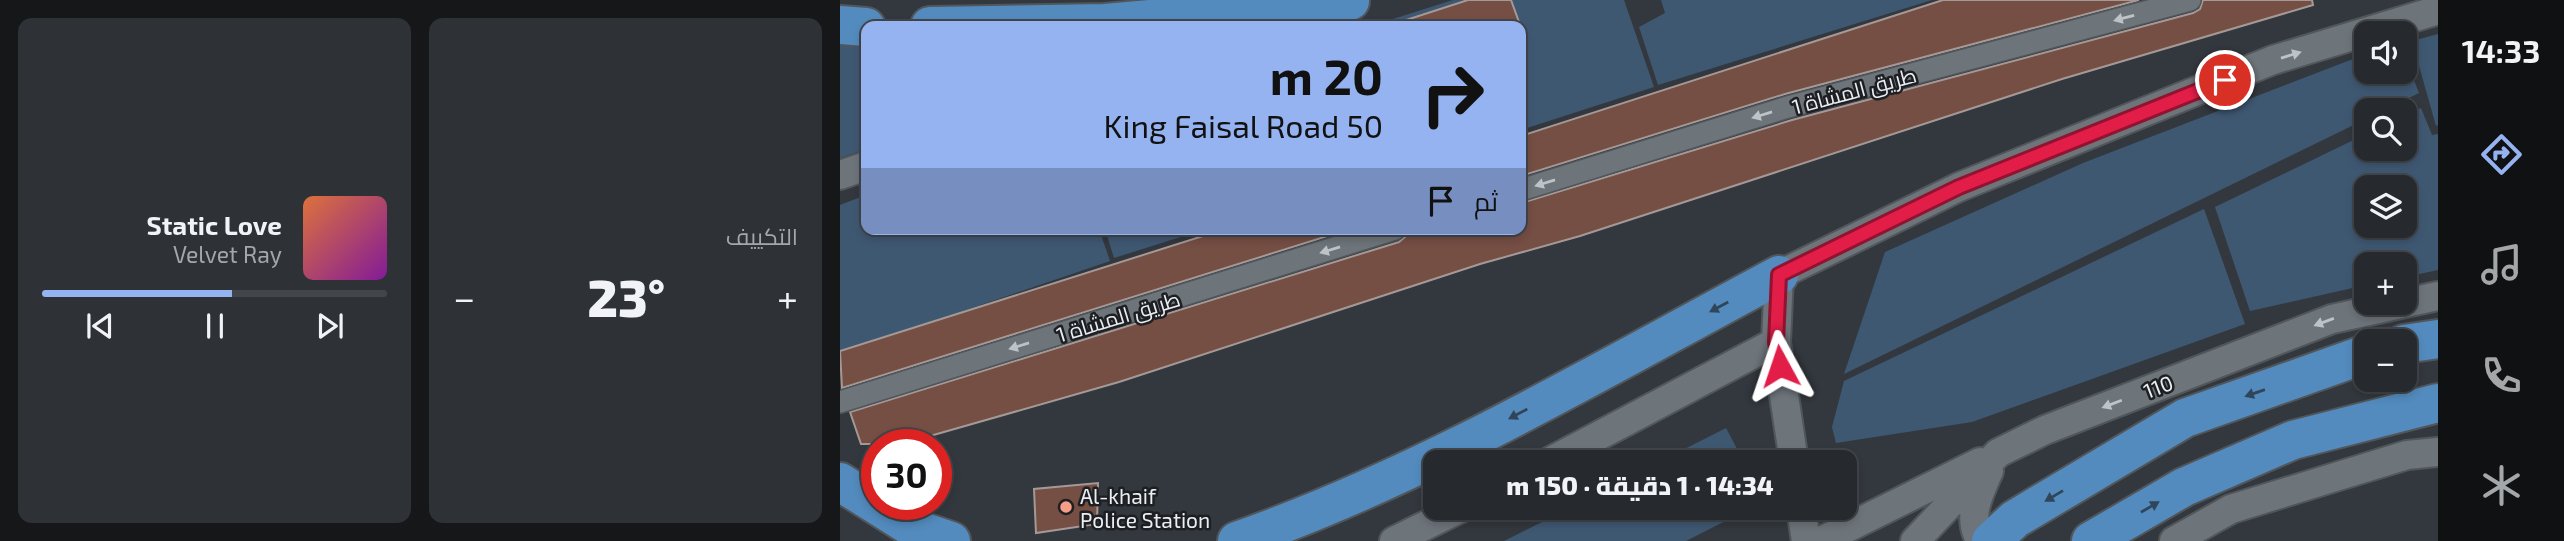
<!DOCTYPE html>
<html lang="ar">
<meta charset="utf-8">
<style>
body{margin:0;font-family:"Exo 2",Cairo,sans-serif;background:#2e3236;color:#f1f3f6;direction:rtl;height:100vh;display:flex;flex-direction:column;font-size:26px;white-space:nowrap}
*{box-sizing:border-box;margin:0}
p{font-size:23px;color:#a4a7aa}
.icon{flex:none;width:38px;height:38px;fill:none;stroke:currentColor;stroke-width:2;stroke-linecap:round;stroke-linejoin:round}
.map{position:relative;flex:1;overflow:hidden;direction:ltr}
.details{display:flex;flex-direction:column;gap:18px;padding:18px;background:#151719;width:840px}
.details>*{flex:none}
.top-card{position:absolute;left:21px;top:21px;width:665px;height:214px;border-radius:14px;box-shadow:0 4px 10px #0003,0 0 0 2px #42464a;direction:rtl;background:#95b2f1;color:#111;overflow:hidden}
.fabs{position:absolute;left:1514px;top:21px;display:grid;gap:14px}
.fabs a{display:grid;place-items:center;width:63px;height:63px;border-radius:14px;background:#262a2e;box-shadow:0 4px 10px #0003,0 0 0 2px #42464a;font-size:35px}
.speed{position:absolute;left:21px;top:429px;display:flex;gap:14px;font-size:35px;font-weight:700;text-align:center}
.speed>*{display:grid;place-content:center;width:91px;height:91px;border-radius:50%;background:#262a2e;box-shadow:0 4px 10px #0003,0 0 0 2px #42464a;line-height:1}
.speed .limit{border:10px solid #d22;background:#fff;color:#111}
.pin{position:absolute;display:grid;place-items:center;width:60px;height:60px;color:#fff;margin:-30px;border:4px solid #fff;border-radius:50%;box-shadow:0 2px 7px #0007}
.me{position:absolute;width:77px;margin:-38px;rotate:355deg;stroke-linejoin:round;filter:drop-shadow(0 0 5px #0008)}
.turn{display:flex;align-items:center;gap:24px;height:147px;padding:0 28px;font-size:32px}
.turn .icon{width:91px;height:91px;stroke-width:2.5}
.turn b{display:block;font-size:49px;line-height:60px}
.then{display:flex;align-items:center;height:66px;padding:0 28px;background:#0003;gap:14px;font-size:26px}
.big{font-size:52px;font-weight:800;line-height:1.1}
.details .widget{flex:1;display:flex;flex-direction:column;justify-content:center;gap:10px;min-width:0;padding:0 24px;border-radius:14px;background:#2e3236}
.song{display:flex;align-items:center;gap:21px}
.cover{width:84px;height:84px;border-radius:10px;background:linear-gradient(135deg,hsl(20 70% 55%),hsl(290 70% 35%))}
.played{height:7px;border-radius:4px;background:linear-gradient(90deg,#95b2f1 55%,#42464a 55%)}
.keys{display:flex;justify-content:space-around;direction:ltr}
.heat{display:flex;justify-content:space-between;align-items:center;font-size:38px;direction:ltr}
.details .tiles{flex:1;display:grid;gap:18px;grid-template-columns:repeat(2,1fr)}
.trip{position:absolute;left:583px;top:450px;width:434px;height:70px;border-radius:14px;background:#262a2e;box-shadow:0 4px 10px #0003,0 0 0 2px #42464a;font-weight:800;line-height:70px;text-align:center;direction:rtl}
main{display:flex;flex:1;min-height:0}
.dock{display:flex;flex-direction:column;width:126px;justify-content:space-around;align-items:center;background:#0f1112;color:#a4a7aa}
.dock .icon{width:49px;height:49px}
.dock .active{color:#95b2f1}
.dock b{font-size:32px;color:#f1f3f6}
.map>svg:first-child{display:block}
.green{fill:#3f5872;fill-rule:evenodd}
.building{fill:#754e44;stroke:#a49996;stroke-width:2}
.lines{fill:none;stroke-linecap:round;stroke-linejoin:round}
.pedestrian-casing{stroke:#50565a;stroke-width:24}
.minor-casing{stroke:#50565a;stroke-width:32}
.primary-casing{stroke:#50565a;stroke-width:42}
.pedestrian{stroke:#6d747a;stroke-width:21}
.minor{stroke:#6d747a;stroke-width:28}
.primary{stroke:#538bbe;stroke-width:38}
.oneway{fill:#bec3c8}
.oneway2{fill:#304559}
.route-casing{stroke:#92132f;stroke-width:18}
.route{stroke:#e11d48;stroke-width:12}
.poi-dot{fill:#f49e88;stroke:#1d1f22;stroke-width:2.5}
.labels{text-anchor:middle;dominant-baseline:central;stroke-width:5;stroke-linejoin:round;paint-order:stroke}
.street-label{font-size:21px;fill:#eaeef2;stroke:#1d1f22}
.poi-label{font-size:21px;fill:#eaeef2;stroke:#1d1f22;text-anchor:start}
</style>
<main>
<nav class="dock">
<b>14:33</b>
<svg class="icon active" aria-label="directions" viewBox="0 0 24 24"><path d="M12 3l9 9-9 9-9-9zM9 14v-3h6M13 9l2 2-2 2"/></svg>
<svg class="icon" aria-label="music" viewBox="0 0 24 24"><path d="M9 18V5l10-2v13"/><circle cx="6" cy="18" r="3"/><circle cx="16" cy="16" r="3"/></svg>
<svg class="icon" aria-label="phone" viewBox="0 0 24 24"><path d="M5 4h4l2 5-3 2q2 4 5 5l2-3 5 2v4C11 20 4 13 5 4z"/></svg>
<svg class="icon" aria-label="climate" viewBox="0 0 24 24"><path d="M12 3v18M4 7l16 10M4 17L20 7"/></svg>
</nav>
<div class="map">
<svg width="1598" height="541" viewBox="0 0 1598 541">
<rect width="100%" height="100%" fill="#33383e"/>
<path class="green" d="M613,0H784L814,87L681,130V26H531Z
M821,0H1092L818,85L799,27L825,13Z
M1598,34V125L1596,126L1572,41Z
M0,35L26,38V149L0,158Z
M1526,54V72H1564L1565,57L1579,93L1544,110H1526V119L1004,374L1045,252L1243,163Z
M1581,108L1592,135L1598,134V270L1565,277L1564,264H1526V285L1410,311L1375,207L1526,134V149H1564L1565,116ZM1526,187H1564V226H1526Z
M26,195V229H259L270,261L0,353V205Z
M1364,209L1405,324L1132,422L996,443L992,427L1004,381Z
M265,229H366L274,258Z
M886,428L904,462H819Z
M730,508H911L846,541H664Z"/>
<path class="building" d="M628,0H671L679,22L666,26H560V22Z
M1103,0H1299L945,94L681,176V136Z
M1363,0H1472L1473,5L1222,79L740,236L640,264L279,382L62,444H21L10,412L559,242L565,237L568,229H681V203L952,120L1353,13L1360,9Z
M385,229H510L2,388L0,351Z
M258,483L257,524L196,533L194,489Z"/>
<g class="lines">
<g class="pedestrian-casing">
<path id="pedestrian" d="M681,190L948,107L1350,0
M0,402L555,229"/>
</g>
<g class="minor-casing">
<path id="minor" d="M0,175L26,166
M709,462L936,342
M954,462L936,342L939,275L1119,187L1433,60L1598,10
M961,508L966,541
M554,541L621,508
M981,541L1140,462
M1075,541L1158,453L1205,430L1492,319L1598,296
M1141,541C1126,518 1139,494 1149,471
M1334,541L1391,509L1567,455L1598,452"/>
</g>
<g class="primary-casing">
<path id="primary" d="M0,25L26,27
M90,26L265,23L510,1
M1564,344L1598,339
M0,482L73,528L111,541
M397,541C587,474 761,370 939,275
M1151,541L1175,519L1345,418L1526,354
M1251,541L1344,487L1453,440L1598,403"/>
</g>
<use href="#pedestrian" class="pedestrian"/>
<use href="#minor" class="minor"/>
<use href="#primary" class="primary"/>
</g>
<defs><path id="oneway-solid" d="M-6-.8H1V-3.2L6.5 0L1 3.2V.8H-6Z" transform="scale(1.75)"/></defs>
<g class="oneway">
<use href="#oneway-solid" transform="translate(1284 18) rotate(165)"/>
<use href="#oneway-solid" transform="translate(1451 55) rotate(-17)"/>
<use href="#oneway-solid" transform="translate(922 115) rotate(163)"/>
<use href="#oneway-solid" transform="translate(705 183) rotate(163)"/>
<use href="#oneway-solid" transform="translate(490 250) rotate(163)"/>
<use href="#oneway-solid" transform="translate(1484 322) rotate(160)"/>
<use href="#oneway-solid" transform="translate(179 346) rotate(163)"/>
<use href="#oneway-solid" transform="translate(1272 404) rotate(159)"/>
</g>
<g class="oneway2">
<use href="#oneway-solid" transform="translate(879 307) rotate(152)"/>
<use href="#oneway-solid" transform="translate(1415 393) rotate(161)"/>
<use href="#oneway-solid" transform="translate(678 414) rotate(152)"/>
<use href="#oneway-solid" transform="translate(1214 496) rotate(149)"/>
<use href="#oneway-solid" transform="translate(1310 507) rotate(-30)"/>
</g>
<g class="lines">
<g class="route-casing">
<path id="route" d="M940,366L936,342L939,275L1119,187L1385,80"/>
</g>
<use href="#route" class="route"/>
</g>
<circle class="poi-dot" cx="226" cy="507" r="7"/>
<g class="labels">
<g class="street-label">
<text transform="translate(1014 90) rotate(-15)">طريق المشاة 1</text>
<text transform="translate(278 316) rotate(-17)">طريق المشاة 1</text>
<text transform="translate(1318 386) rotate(-21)">110</text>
</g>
<g class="poi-label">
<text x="240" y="495">Al-khaif<tspan x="240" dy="24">Police Station</tspan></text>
</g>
</g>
</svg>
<div class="fabs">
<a><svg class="icon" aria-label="sound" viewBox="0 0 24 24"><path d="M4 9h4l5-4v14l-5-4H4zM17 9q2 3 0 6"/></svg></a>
<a><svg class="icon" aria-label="search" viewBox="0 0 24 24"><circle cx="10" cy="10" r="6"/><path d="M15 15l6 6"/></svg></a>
<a><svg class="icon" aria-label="layers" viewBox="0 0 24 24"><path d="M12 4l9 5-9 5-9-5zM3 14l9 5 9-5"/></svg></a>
<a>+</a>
<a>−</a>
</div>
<div class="speed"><div class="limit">30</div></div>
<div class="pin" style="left:1385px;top:80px;background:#d93025"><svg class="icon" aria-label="arrive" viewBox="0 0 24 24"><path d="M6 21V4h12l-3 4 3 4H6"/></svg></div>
<svg class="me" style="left:940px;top:366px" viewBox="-20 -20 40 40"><path d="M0-17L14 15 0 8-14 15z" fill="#e11d48" stroke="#fff" stroke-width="4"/></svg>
<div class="trip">14:34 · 1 دقيقة · 150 m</div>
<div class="top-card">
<div class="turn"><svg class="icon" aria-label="right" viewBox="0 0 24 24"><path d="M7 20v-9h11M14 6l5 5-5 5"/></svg><div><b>20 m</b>King Faisal Road 50</div></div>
<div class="then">ثم<svg class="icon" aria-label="arrive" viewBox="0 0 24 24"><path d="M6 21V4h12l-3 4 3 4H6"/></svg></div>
</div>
</div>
<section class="details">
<div class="tiles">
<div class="widget"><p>التكييف</p>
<div class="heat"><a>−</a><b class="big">23°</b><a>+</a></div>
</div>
<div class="widget">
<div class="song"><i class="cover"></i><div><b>Static Love</b><p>Velvet Ray</p></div></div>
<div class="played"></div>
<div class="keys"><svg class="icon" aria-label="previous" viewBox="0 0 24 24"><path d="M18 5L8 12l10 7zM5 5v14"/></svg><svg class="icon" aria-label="pause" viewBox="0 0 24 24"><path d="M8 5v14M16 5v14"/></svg><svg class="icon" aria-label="next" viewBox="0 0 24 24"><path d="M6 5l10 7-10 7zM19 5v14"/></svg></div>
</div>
</div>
</section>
</main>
